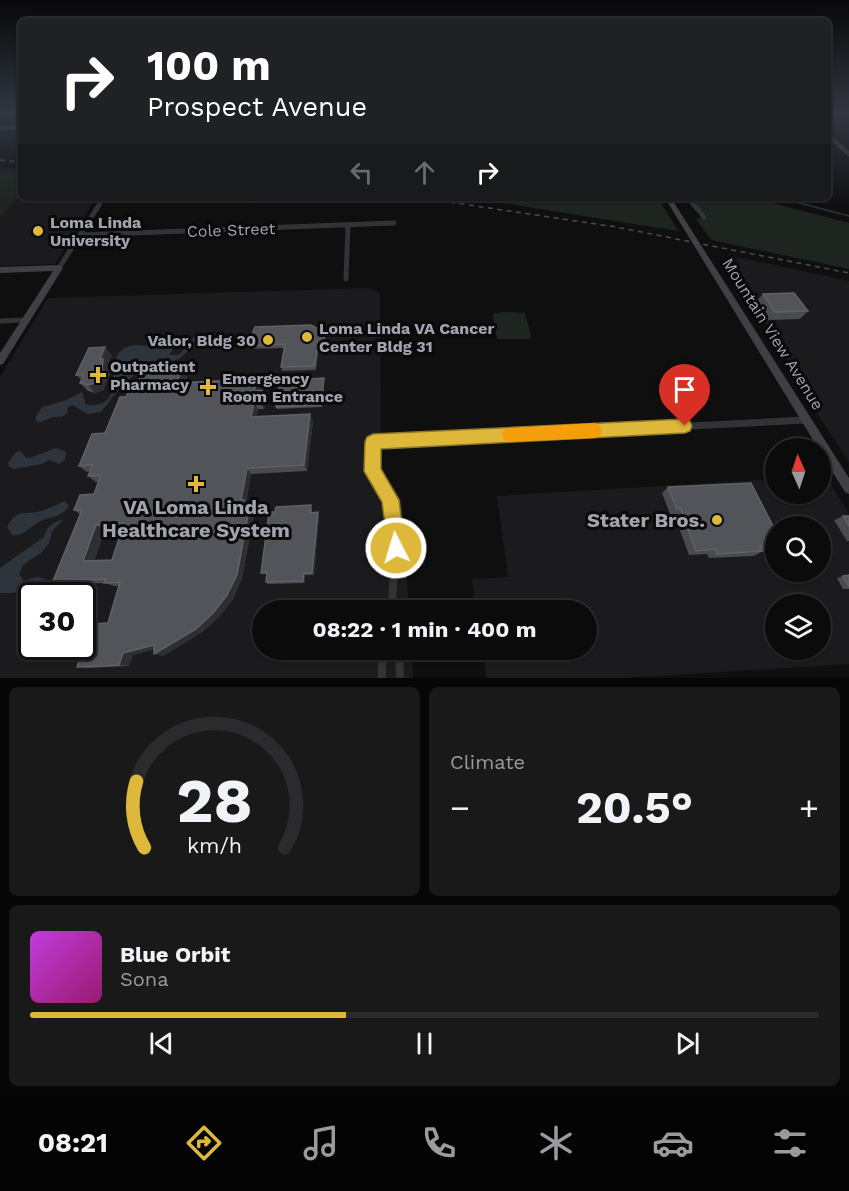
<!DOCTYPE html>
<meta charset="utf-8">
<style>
body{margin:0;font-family:"Work Sans",sans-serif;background:#19191a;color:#f1f3f6;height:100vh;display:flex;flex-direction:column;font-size:22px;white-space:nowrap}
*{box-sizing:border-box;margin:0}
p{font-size:20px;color:#9a9b9d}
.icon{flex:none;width:33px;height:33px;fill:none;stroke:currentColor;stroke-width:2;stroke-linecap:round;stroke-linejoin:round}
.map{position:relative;height:678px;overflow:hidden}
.sheet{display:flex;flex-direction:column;gap:9px;padding:9px;background:#060607;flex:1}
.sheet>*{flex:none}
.banner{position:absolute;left:18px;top:18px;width:813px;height:183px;border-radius:9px;box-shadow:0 2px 4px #0004,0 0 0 2px #2b2b2d;background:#202124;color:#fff;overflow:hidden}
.needle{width:39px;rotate:357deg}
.fabs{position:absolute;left:765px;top:438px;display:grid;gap:12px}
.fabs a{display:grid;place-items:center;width:66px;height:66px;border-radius:50%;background:#0b0b0c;box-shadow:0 2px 4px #0004,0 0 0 2px #2b2b2d;font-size:30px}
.speed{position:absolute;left:18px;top:582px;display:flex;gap:12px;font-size:30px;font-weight:700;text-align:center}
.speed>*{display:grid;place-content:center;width:78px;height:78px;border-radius:50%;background:#0b0b0c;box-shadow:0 2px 4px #0004,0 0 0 2px #2b2b2d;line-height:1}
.speed .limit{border:3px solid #111;border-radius:9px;background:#fff;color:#111}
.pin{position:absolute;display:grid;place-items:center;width:51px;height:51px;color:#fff;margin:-62px -26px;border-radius:50% 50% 50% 0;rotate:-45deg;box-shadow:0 0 6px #0007}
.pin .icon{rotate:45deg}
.me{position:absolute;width:66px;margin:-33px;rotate:355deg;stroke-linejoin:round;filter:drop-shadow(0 0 4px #0008)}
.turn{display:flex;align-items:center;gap:21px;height:126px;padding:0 30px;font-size:27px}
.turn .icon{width:78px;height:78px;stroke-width:2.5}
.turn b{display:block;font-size:42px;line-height:51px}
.lanes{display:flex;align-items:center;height:57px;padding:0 30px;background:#0003;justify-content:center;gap:30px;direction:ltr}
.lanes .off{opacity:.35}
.big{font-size:45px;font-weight:700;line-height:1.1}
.sheet .widget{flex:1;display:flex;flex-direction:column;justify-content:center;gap:9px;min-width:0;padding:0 21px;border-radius:9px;background:#19191a}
.sheet .dial{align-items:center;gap:0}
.dial svg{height:156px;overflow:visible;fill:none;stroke:#2b2b2d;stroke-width:7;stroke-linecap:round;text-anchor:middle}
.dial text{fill:#f1f3f6;stroke:none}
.song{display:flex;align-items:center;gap:18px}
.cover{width:72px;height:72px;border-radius:9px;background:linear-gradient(135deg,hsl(290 70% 55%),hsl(320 70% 35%))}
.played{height:6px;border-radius:3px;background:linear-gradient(90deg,#ddb83a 40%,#2b2b2d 40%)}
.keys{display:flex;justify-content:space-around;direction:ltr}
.heat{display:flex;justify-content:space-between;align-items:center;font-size:33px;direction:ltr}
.sheet .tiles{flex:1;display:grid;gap:9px;grid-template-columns:1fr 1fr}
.widget:last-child{grid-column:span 2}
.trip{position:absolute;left:252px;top:600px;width:345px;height:60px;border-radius:30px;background:#0b0b0c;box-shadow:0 2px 4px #0004,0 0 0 2px #2b2b2d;font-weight:700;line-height:60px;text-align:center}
.dock{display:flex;height:96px;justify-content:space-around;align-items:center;background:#040405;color:#9a9b9d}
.dock .icon{width:42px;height:42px}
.dock .on{color:#ddb83a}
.dock b{font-size:27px;color:#f1f3f6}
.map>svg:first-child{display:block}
.built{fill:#1b1b1d;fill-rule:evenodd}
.green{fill:#1e241f}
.water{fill:#2e343b}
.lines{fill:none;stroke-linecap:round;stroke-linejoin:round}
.stream{stroke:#2e343b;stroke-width:1.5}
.street-far3{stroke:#323337;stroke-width:4.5}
.street-far2{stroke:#323337;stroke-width:5}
.street-far1{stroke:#323337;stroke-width:7}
.street{stroke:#323337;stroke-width:8}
.secondary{fill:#3f3f44;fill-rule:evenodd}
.rail{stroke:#4b4c51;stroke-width:1.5;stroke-dasharray:5 4.5;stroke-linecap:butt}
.wall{fill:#4a4b4f;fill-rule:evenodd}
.shaded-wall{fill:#2e2f32}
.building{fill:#53545a;stroke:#5f6167;stroke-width:1.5;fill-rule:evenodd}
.route{fill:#ddb83a;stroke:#907826;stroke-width:1.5}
.slow{fill:#f59e0b}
.poi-dot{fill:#ddb83a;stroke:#0a0a0b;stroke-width:2}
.labels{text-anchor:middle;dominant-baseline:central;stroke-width:6;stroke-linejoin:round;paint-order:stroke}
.poi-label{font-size:16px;font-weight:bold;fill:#a1a4af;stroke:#0a0a0b;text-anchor:start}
.street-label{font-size:16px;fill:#a1a4af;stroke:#0a0a0b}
.near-poi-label{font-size:20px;font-weight:bold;fill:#a1a4af;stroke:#0a0a0b}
</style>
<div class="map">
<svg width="849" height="678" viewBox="0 0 849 678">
<rect width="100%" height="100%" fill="#0f0f10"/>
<path class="built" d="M0,167L21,169V198H96L55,264L0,266Z
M728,255L849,281V462L805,395Z
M368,288L380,293L381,468L402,500L409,610H262V650H411L413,678H0V377L48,298ZM32,596H82V646H32Z
M821,476H826L849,514V664L626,678H488L486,676L484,650H586V610H481L480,604L474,598L472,579L508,577L497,496L775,479L776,494H820ZM776,526H820V572H776ZM776,604H820V650H776Z"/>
<path class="green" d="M0,173H21V194L0,218Z
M471,198H658L678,231Z
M691,198H753L849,223V269L711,240L696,219L708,217Z
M506,312L525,313L531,336L529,339H497L493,315L495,313Z"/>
<path class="water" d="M197,336L226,339L220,342L190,349L179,359L154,366L148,361L136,364L133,376L114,395L101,412L87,414L73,405L68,407L67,413L62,417C49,415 47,422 37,422L35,418L42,407L64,401L82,392L86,405C132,408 99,362 125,348C135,342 143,347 153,346C162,345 167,338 176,341L170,355H179L193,338Z
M56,448L66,452L65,459L59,464L49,460C37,468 27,465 14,469L9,467L8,463L16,452L21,451L26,458H30Z
M65,501L69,506C58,520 52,515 39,522C28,528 25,536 12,535L7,527C18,507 24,516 41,511C49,509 57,504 65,501Z
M63,520L52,531L49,543L42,552L23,565L19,574L24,581L36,577L45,579L51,595H45L44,590C34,585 30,589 20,592C14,593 6,593 0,593V568L44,537C47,526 53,522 63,520Z"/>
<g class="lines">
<path class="stream" d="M781,198L849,216"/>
<path class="street-far3" d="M828,135L849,154
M688,198L698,210
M96,210L103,198"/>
<path class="street-far2" d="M697,208L704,217
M81,235L394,223
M59,268L97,208
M346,279L348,226
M0,321L26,320"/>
<path class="street-far1" d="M381,485L373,471V442L806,420"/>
<path class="street" d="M380,483L390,500L395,532L392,610
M382,650V678
M399,650L400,678"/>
<path class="secondary" d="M21,125V129L0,130V126Z
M665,198H671L849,478V494L845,492L820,452V448H818Z
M59,265L63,268L3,364L0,365V353L53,271L0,273V267Z"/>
<path class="rail" d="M0,160L21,162
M422,198L616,227L849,273"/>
</g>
<path class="wall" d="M763,294L808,311L800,319L768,320L756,302Z
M322,331L327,345L319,346L316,370L282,371L281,367L284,348L249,349L247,346Z
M112,355L108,364L110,367L109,377L103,390L95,393L88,391L80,383L82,380L76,375Z
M174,366L176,370H181L187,377L185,383L257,379L260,387L259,390H262L266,397L264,409H258L256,417L313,421L307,471L251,474L246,503L248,504H250L255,509L242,578L233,599L220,616L202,632L163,656L154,649L133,655L129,666L88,668L77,667L108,623L119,586H114L105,583L64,584L53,581L80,514L74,510L94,494L98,482H96L88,476L90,471L87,472L79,466L105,433L126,397L137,385ZM122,529L112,560L94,561L105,530Z
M324,380L322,407L277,409L276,407Z
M668,487L776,532V549L772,550H763V551L754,556L709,558L707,554L689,555L674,514H670L662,493Z
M312,508V512L319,515L314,575H305V583L268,584L266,582L267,574H263L261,573Z
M843,516H849V541H847L834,520Z
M849,575V589H843L837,578L843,576Z
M489,650H508L509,654L507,655L489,657Z"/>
<path class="shaded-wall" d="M318,342L319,346L316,370L315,366Z
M105,347L112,355L108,364L110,367L109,377L103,390L95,393L88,385Z
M181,370L187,377L183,390L177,383Z
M257,379L260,387L258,397L254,391Z
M262,390L266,397L264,409L260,402Z
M254,402L258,409L255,424L251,417Z
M310,414L313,421L307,471L304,465Z
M247,468L251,474L246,503L249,506L248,510L241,500Z
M250,504L255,509L242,578L233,599L220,616L202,632L163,656L154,654Z
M318,512L319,515L314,575L312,573Z
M96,525L105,530L93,565L83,561Z
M304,573L305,575V583L303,581Z
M154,645L162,646L133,655L129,666L119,665L123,653Z"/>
<path class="building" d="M794,293L808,311L775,312L763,294Z
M311,325L322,331L326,342H318L315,366L281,367L285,344L247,346L255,327Z
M105,347L100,359H103L102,370L96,383L88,385L80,383L84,374L76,375L89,348Z
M174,366L172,370H181L177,383L257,379L254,391L262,390L260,402H254L251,417L310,414L304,465L247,468L241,500H244L243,504H250L237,575L227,595L213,613L196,629L154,654V645L123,653L119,665L77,667L92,624L108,623L120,582L104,583L106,579L53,581L82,510H74L80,495L94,494L101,475L88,476L93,465L79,466L92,434L105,433L120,397H126L131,385H137L143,371H148L150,367ZM124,523L112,560L83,561L96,525Z
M324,378L321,405L276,407L280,381Z
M751,483L776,532V546H760L763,551L717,554L715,549L696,551L681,509H677L668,487Z
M311,505L310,513L318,512L312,573H304L303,581L266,582L267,572L261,573L269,512H275L276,507Z
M843,516H849V526Z
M849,575V587L843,576Z
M490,650H508L509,654L491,655Z"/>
<linearGradient id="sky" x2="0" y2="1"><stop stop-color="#080809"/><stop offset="0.55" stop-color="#313742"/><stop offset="1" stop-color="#313742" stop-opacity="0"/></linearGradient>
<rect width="849" height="207" fill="url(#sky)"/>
<path class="route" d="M685,419L690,421L692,426L690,431L685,433L381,449V469L399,500L405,548L402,554L396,557L389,554L382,502L364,471L365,442L367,437L373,434Z"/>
<path class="slow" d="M595,423L600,426L602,431L600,436L595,438L510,442L504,440L502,435L504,430L510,428Z"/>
<g class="poi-dot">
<circle cx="38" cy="231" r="6"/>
<circle cx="307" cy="337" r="6"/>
<circle cx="268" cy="340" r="6"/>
<path d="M95 366h6v6h6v6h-6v6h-6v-6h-6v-6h6z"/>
<path d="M205 378h6v6h6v6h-6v6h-6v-6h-6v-6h6z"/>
<path d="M193 475h6v6h6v6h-6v6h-6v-6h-6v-6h6z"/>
<circle cx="717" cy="520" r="6"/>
</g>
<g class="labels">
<g class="poi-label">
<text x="50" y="222">Loma Linda<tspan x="50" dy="18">University</tspan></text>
<text x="319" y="328">Loma Linda VA Cancer<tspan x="319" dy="18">Center Bldg 31</tspan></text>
<text x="256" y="340" text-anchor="end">Valor, Bldg 30</text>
<text x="110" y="366">Outpatient<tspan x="110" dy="18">Pharmacy</tspan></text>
<text x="222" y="378">Emergency<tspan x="222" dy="18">Room Entrance</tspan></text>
</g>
<g class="street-label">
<text transform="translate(231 230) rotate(-2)">Cole Street</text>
<text transform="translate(773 334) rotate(58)">Mountain View Avenue</text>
</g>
<g class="near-poi-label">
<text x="196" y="507">VA Loma Linda<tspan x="196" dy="23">Healthcare System</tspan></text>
<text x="705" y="520" text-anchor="end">Stater Bros.</text>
</g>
</g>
</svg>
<div class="fabs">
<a><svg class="needle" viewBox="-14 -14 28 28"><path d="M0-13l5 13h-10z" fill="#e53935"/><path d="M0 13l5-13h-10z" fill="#9a9b9d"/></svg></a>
<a><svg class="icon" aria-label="search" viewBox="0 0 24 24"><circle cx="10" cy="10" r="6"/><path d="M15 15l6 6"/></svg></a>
<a><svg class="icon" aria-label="layers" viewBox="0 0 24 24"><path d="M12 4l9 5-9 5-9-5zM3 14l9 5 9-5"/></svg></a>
</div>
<div class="speed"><div class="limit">30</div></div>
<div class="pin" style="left:685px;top:426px;background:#d93025"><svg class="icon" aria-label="arrive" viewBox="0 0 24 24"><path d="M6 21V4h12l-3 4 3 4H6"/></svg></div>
<svg class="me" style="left:396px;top:548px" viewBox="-20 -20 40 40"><circle r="17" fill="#ddb83a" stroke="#fff" stroke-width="3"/><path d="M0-11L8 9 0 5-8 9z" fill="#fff"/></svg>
<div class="trip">08:22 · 1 min · 400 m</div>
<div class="banner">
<div class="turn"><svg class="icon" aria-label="right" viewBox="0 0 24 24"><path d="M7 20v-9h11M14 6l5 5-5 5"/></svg><div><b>100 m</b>Prospect Avenue</div></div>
<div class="lanes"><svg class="icon off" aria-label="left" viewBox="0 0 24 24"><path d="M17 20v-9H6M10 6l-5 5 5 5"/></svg><svg class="icon off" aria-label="ahead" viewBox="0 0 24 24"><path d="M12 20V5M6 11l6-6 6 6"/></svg><svg class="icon" aria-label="right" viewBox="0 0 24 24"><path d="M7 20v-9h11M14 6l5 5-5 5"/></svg></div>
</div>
</div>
<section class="sheet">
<div class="tiles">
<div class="widget dial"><svg viewBox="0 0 100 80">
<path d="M14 69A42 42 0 1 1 86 69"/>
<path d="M14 69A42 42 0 0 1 10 35" stroke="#ddb83a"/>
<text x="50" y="56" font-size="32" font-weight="700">28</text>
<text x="50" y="72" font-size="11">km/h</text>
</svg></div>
<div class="widget"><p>Climate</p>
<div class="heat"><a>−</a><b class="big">20.5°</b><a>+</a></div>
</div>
<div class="widget">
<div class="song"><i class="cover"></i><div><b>Blue Orbit</b><p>Sona</p></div></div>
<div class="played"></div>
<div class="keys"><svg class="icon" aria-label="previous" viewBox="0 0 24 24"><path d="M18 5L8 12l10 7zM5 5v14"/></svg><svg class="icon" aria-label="pause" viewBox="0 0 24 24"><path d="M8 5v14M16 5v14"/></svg><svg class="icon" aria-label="next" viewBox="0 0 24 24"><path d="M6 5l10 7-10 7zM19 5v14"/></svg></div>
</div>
</div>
</section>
<nav class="dock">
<b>08:21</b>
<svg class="icon on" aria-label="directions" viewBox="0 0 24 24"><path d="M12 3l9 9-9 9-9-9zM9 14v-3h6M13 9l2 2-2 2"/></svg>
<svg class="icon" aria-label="music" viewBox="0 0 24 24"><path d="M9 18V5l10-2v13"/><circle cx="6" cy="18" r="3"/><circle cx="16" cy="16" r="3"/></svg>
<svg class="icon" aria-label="phone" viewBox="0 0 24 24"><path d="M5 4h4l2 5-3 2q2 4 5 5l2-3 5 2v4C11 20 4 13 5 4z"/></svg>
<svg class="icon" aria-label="climate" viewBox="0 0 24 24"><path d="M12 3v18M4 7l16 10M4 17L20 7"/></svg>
<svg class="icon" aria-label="car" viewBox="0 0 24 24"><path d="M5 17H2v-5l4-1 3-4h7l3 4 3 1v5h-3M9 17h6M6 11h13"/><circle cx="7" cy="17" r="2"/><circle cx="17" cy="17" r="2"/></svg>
<svg class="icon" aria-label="filters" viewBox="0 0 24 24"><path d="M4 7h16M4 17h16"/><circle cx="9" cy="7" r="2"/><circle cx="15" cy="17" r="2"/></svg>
</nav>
